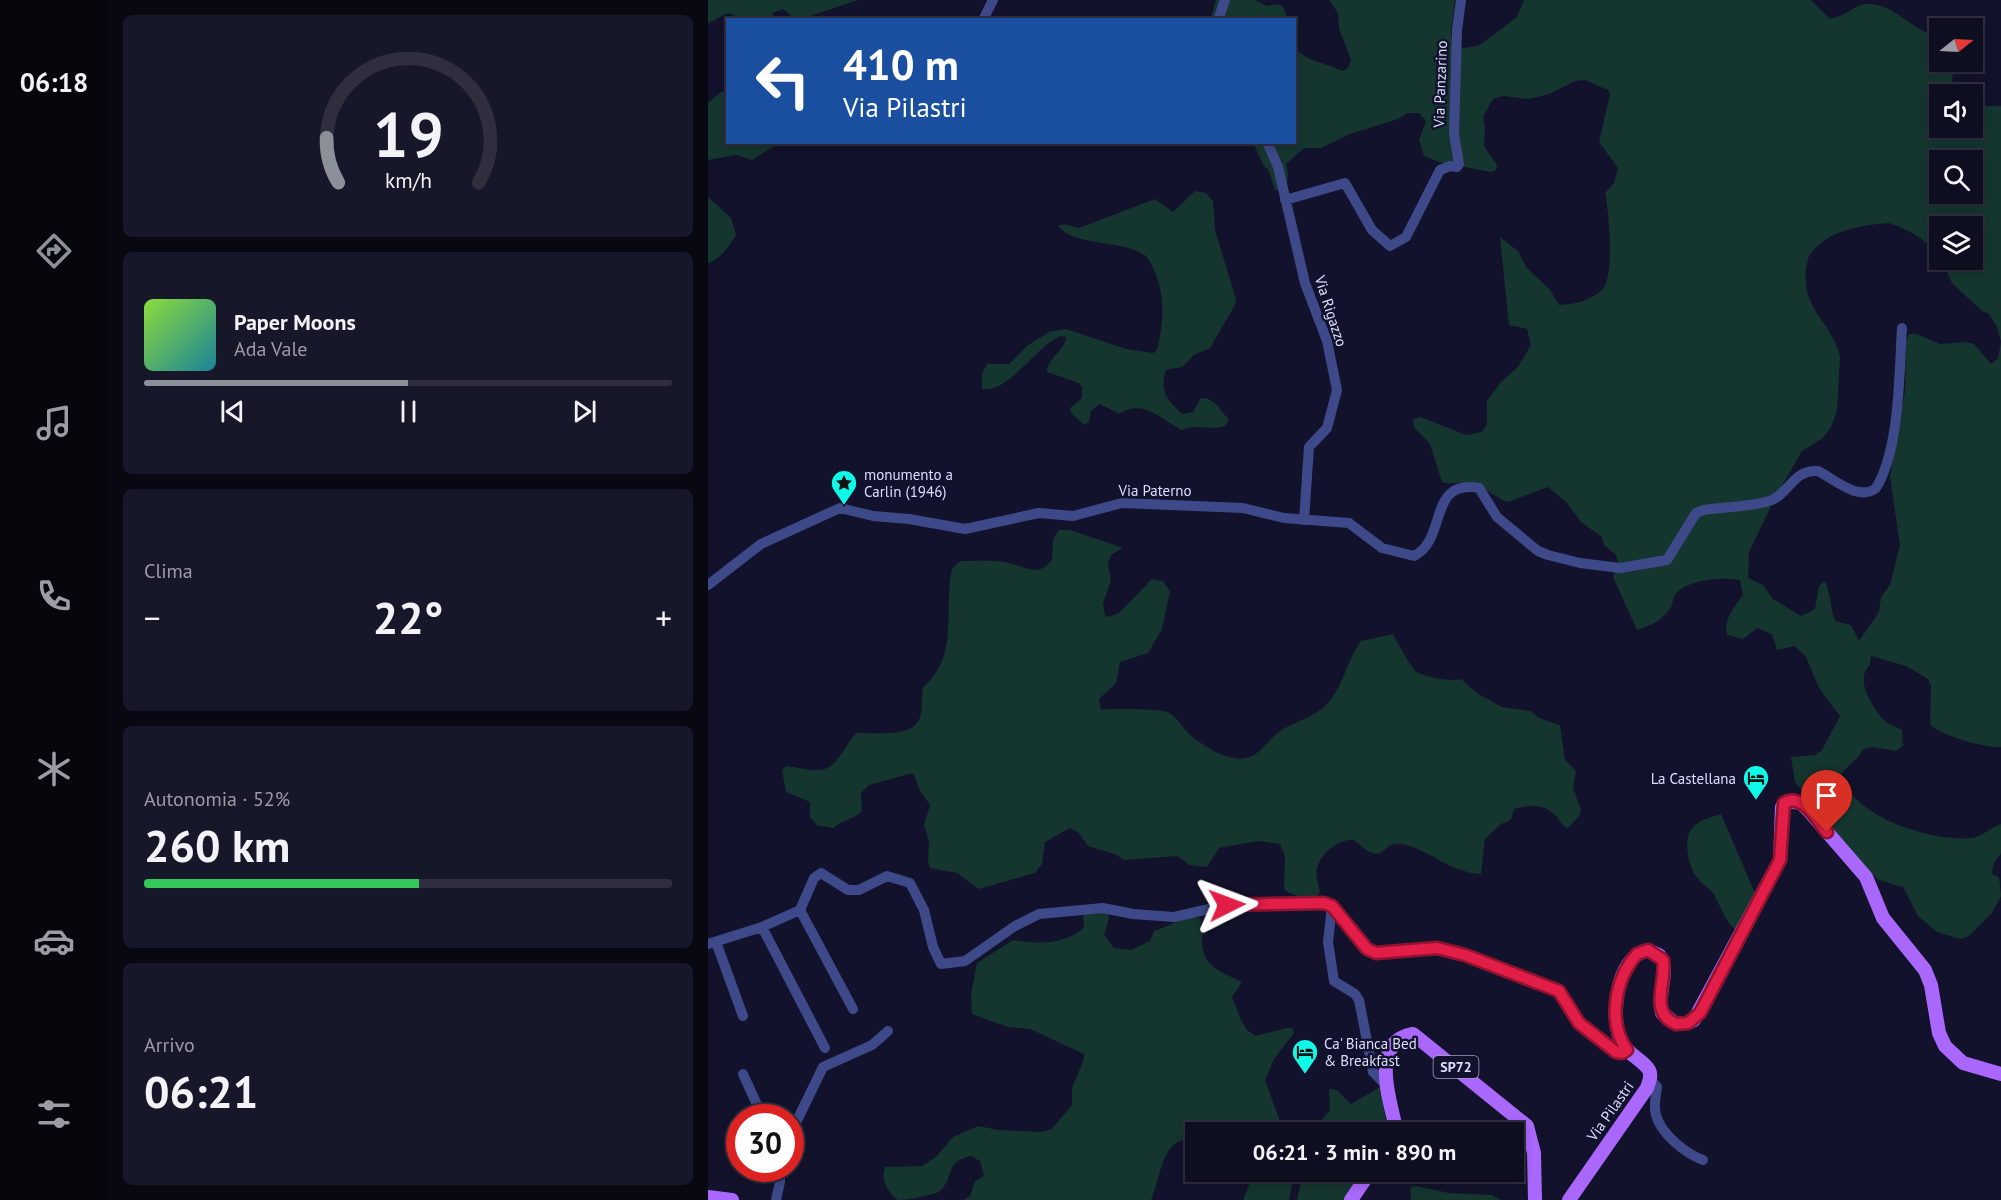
<!DOCTYPE html>
<html lang="it">
<meta charset="utf-8">
<style>
body{margin:0;font-family:"PT Sans",sans-serif;background:#17172a;color:#f1f3f6;height:100vh;display:flex;flex-direction:column;font-size:22px;white-space:nowrap}
*{box-sizing:border-box;margin:0}
p{font-size:20px;color:#9b9ca5}
.icon{flex:none;width:33px;height:33px;fill:none;stroke:currentColor;stroke-width:2;stroke-linecap:round;stroke-linejoin:round}
.map{position:relative;flex:1;overflow:hidden}
.panel{display:flex;flex-direction:column;gap:15px;padding:15px;background:#080812;width:600px}
.panel>*{flex:none}
.top-card{position:absolute;left:18px;top:18px;width:570px;height:126px;border-radius:0px;box-shadow:0 3px 9px #0003,0 0 0 2px #2e2e3f;background:#1a4fa0;color:#fff;overflow:hidden}
.needle{width:39px;rotate:72deg}
.tools{position:absolute;left:1221px;top:18px;display:grid;gap:12px}
.tools a{display:grid;place-items:center;width:54px;height:54px;border-radius:0px;background:#0e0e21;box-shadow:0 3px 9px #0003,0 0 0 2px #2e2e3f;font-size:30px}
.speed{position:absolute;left:18px;top:1104px;display:flex;gap:12px;font-size:30px;font-weight:700;text-align:center}
.speed>*{display:grid;place-content:center;width:78px;height:78px;border-radius:50%;background:#0e0e21;box-shadow:0 3px 9px #0003,0 0 0 2px #2e2e3f;line-height:1}
.speed .limit{border:9px solid #d22;background:#fff;color:#111}
.pin{position:absolute;display:grid;place-items:center;width:51px;height:51px;color:#fff;margin:-62px -26px;border-radius:50% 50% 50% 0;rotate:-45deg;box-shadow:0 0 6px #0007}
.pin .icon{rotate:45deg}
.me{position:absolute;width:66px;margin:-33px;rotate:87deg;stroke-linejoin:round;filter:drop-shadow(0 0 4px #0008)}
.turn{display:flex;align-items:center;gap:21px;height:126px;padding:0 18px;font-size:27px}
.turn .icon{width:78px;height:78px;stroke-width:2.5}
.turn b{display:block;font-size:42px;line-height:51px}
.big{font-size:45px;font-weight:800;line-height:1.1}
.panel .card{flex:1;display:flex;flex-direction:column;justify-content:center;gap:9px;min-width:0;padding:0 21px;border-radius:9px;background:#17172a}
.panel .dial{align-items:center;gap:0}
.dial svg{height:156px;overflow:visible;fill:none;stroke:#2e2e3f;stroke-width:7;stroke-linecap:round;text-anchor:middle}
.dial text{fill:#f1f3f6;stroke:none}
.song{display:flex;align-items:center;gap:18px}
.cover{width:72px;height:72px;border-radius:9px;background:linear-gradient(135deg,hsl(90 70% 55%),hsl(190 70% 35%))}
.played{height:6px;border-radius:3px;background:linear-gradient(90deg,#8c9099 50%,#2e2e3f 50%)}
.keys{display:flex;justify-content:space-around;direction:ltr}
.heat{display:flex;justify-content:space-between;align-items:center;font-size:33px;direction:ltr}
.charge{height:9px;border-radius:4px;background:linear-gradient(90deg,#34c759 52%,#2e2e3f 0)}
.trip{position:absolute;left:477px;top:1122px;width:339px;height:60px;border-radius:0px;background:#0e0e21;box-shadow:0 3px 9px #0003,0 0 0 2px #2e2e3f;font-weight:800;line-height:60px;text-align:center}
main{display:flex;flex:1;min-height:0}
.menu{display:flex;flex-direction:column;width:108px;justify-content:space-around;align-items:center;background:#06060d;color:#9b9ca5}
.menu .icon{width:42px;height:42px}
.menu .on{color:#8c9099}
.menu b{font-size:27px;color:#f1f3f6}
.map>svg:first-child{display:block}
.green{fill:#15352f;fill-rule:evenodd}
.lines{fill:none;stroke-linecap:round;stroke-linejoin:round}
.minor{stroke:#3e4989;stroke-width:10}
.major{stroke:#aa67fb;stroke-width:14}
.route-casing{stroke:#92132f;stroke-width:15}
.route{stroke:#e11d48;stroke-width:10}
.labels{text-anchor:middle;dominant-baseline:central;stroke-width:5;stroke-linejoin:round;paint-order:stroke}
.shield{fill:#12122c;stroke:#a0a2bf;stroke-width:1.5}
.shield-label{font-size:14px;font-weight:bold;fill:#dddffe}
.street-label{font-size:15px;fill:#dddffe;stroke:#12122c}
.poi-label{font-size:15px;fill:#dddffe;stroke:#12122c;text-anchor:start}
</style>
<main>
<nav class="menu">
<b>06:18</b>
<svg class="icon on" aria-label="directions" viewBox="0 0 24 24"><path d="M12 3l9 9-9 9-9-9zM9 14v-3h6M13 9l2 2-2 2"/></svg>
<svg class="icon" aria-label="music" viewBox="0 0 24 24"><path d="M9 18V5l10-2v13"/><circle cx="6" cy="18" r="3"/><circle cx="16" cy="16" r="3"/></svg>
<svg class="icon" aria-label="phone" viewBox="0 0 24 24"><path d="M5 4h4l2 5-3 2q2 4 5 5l2-3 5 2v4C11 20 4 13 5 4z"/></svg>
<svg class="icon" aria-label="climate" viewBox="0 0 24 24"><path d="M12 3v18M4 7l16 10M4 17L20 7"/></svg>
<svg class="icon" aria-label="car" viewBox="0 0 24 24"><path d="M5 17H2v-5l4-1 3-4h7l3 4 3 1v5h-3M9 17h6M6 11h13"/><circle cx="7" cy="17" r="2"/><circle cx="17" cy="17" r="2"/></svg>
<svg class="icon" aria-label="filters" viewBox="0 0 24 24"><path d="M4 7h16M4 17h16"/><circle cx="9" cy="7" r="2"/><circle cx="15" cy="17" r="2"/></svg>
</nav>
<section class="panel">
<div class="card dial"><svg viewBox="0 0 100 80">
<path d="M14 69A42 42 0 1 1 86 69"/>
<path d="M14 69A42 42 0 0 1 8 46" stroke="#8c9099"/>
<text x="50" y="56" font-size="32" font-weight="700">19</text>
<text x="50" y="72" font-size="11">km/h</text>
</svg></div>
<div class="card">
<div class="song"><i class="cover"></i><div><b>Paper Moons</b><p>Ada Vale</p></div></div>
<div class="played"></div>
<div class="keys"><svg class="icon" aria-label="previous" viewBox="0 0 24 24"><path d="M18 5L8 12l10 7zM5 5v14"/></svg><svg class="icon" aria-label="pause" viewBox="0 0 24 24"><path d="M8 5v14M16 5v14"/></svg><svg class="icon" aria-label="next" viewBox="0 0 24 24"><path d="M6 5l10 7-10 7zM19 5v14"/></svg></div>
</div>
<div class="card"><p>Clima</p>
<div class="heat"><a>−</a><b class="big">22°</b><a>+</a></div>
</div>
<div class="card"><p>Autonomia · 52%</p><b class="big">260 km</b><div class="charge"></div></div>
<div class="card"><p>Arrivo</p><b class="big">06:21</b></div>
</section>
<div class="map">
<svg width="1293" height="1200" viewBox="0 0 1293 1200">
<rect width="100%" height="100%" fill="#12122c"/>
<path class="green" d="M0,0H150L93,19H87L75,9L65,13L64,19H36L20,13L0,23Z
M508,0H547L559,6L570,4L575,7L580,19L502,20Z
M621,0H747L743,33L745,50L772,45L809,17L816,0H1103L1122,19C1136,16 1140,11 1152,5C1177,0 1191,17 1210,28C1217,33 1225,35 1231,39L1232,62H1247L1244,79L1248,94H1232V128H1264L1265,106H1293V747C1275,748 1236,736 1222,725L1223,686L1220,679L1198,666L1163,656L1162,665C1147,679 1162,702 1173,717C1177,723 1187,726 1194,730L1195,746L1188,751L1164,747L1155,749C1151,759 1140,765 1133,774C1143,817 1224,842 1264,838C1274,837 1283,827 1293,824V853L1285,865L1284,874L1291,877L1293,896L1284,913L1261,936L1253,939L1229,932L1210,916L1195,887L1171,880L1146,857L1087,782L1083,757L1107,755L1114,750L1132,716L1111,688L1098,657L1087,646L1069,650L1064,634L1049,628L1035,639L1019,635C1015,620 1026,607 1035,595L1032,580C1015,577 980,579 968,594C965,597 965,602 963,607C954,621 944,625 929,630L905,577L910,563L908,555L896,545L894,537L873,522L859,503L840,487L800,502C788,498 779,489 767,484C757,479 745,486 734,482L722,444L706,427L705,419L713,417L758,435L774,432L779,424V401L793,382L810,367L823,345L819,329L801,325L792,237L810,251L818,267L842,290L851,305C864,305 884,300 894,290C907,277 901,211 897,193L906,183L910,168L891,142L902,94L900,90L877,80L867,81L841,94L821,99L795,96L785,99L775,117L777,128L776,146L789,165L788,170L783,172L731,162L716,156L711,140L718,121L711,113H700L690,119L642,134L613,148H596L578,164C581,175 581,183 573,191L567,190L560,169L556,166L545,143L586,142L587,46C594,61 620,63 634,71L640,68L643,59L631,29L630,13ZM1232,160H1264V194H1232ZM1180,223C1197,227 1223,242 1231,257L1232,226H1264V260H1233L1244,283L1274,311L1281,314L1289,327L1293,342L1290,358L1283,364L1266,344L1258,342L1232,344L1209,334H1201L1198,341L1197,391L1182,477L1192,545L1182,585L1173,597L1171,612L1151,641L1143,625L1127,621C1122,608 1123,594 1117,581L1111,586L1107,609L1093,616L1065,599L1055,585L1040,578L1041,552L1068,496L1094,451L1115,438L1123,427L1129,411L1132,356C1123,319 1086,305 1101,256C1117,231 1153,225 1180,223Z
M13,92H19L20,142L71,143L44,160L28,155L0,160V103Z
M487,191L498,193L505,201L507,230L528,299L527,305L502,348L486,355L474,367L458,370C451,391 459,399 474,414L485,412L492,399L498,398L507,403L521,420L517,426C501,431 491,423 474,430C453,419 434,398 411,414L392,404L383,411L381,422L376,425L364,414L362,408L374,398V387L371,383L339,372C340,357 357,351 358,337L353,336C327,346 302,393 274,389V374L279,364H301L319,346L341,332L358,329L418,349L445,353L449,350C457,317 458,287 439,257C419,239 365,247 350,226L356,224L371,228L447,199L465,212Z
M0,197L23,218L28,235C22,245 12,260 0,263Z
M351,530H362L415,548L403,555L400,563L403,581L395,603L397,615L401,617L411,613L444,579L455,581L462,591L454,629L440,653L412,662L408,683L391,699L393,710C400,708 452,709 460,712C469,717 475,728 482,735C496,746 525,766 544,756C554,751 561,739 571,732C586,721 604,719 618,705C636,687 638,661 653,641L685,634C687,639 705,669 707,671C716,677 742,682 753,679L770,694L794,707L822,711L831,718L852,725L857,760L868,771L865,788L873,809L872,815L860,828C853,826 852,820 847,815C836,803 820,805 806,809L803,820L793,824L777,839L773,874C743,873 722,850 694,844C672,839 679,871 646,840C632,838 613,853 609,868C607,876 610,884 612,892L609,896C598,898 585,897 576,889L577,856L572,844L550,841L511,848L499,867L482,865L469,856L416,860L407,854L380,846L371,833L362,828L337,842L334,864L327,873L271,889L249,873L222,868L220,862L221,841L216,825L222,805L212,791L205,773L161,785L153,793L154,811C147,819 134,820 125,828L109,825L102,817V802L78,792L74,770L78,766C89,767 101,771 112,770C131,768 136,744 149,733C166,732 202,738 211,720C215,712 213,696 215,687C252,657 235,610 244,569L252,561C266,561 283,560 296,562C316,565 329,579 344,560L345,539Z
M1013,814L1049,898L1030,932C1017,922 1013,907 1005,893C1001,888 995,885 991,880C985,873 981,864 980,855C976,827 988,821 1013,814Z
M378,912L400,913L401,918L396,935L406,948L423,950L442,941L446,931C462,927 473,915 492,918C495,926 494,933 494,942C495,968 514,972 534,982L524,997L533,1020L539,1030L548,1036L579,1028H584L586,1033L566,1059L557,1080L576,1132H488L487,1141C454,1132 453,1179 443,1200H256L262,1196L267,1181L276,1176L272,1161L263,1156C235,1162 248,1177 231,1192C219,1196 201,1200 189,1200C180,1191 172,1180 177,1167L214,1166L228,1157L245,1137L270,1126L291,1130L333,1132L344,1129L364,1105V1088L376,1059V1054L322,1029L300,1027L264,1014L263,994L269,963L305,940C326,944 360,945 376,927L375,917Z
M672,1087L680,1132H611L610,1124L622,1110L621,1089L629,1090L643,1104Z
M546,1172H586L581,1200H535Z
M595,1172H653L636,1200H589Z
M708,1186L741,1193L784,1195L793,1200H703L702,1187Z"/>
<g class="lines">
<path class="minor" d="M275,20L285,0
M510,20L517,0
M559,142L570,167L597,283L619,341L629,390L619,428L601,447L596,520
M577,200L637,183L664,230L682,246L698,237L732,170L742,166L749,167L751,164L746,134L749,30L753,0
M0,585L53,544L132,508L165,516L201,519L257,529L331,513L365,516L414,503L535,508L576,518L641,523L674,548L706,556C740,539 719,479 771,488L789,517L830,551L840,555L872,563L912,568L959,560L988,513L996,510C1016,507 1041,507 1061,501C1081,495 1085,469 1110,471C1126,479 1151,502 1168,488C1192,449 1191,374 1194,328
M624,906L620,942L626,981L647,994L651,1000L665,1072L678,1085
M92,910L145,1009
M54,927L117,1048
M8,942L35,1016
M0,944L54,927L92,910L106,878L113,873L140,890H151L179,876L202,883L216,910L225,947L233,964L257,961L307,926L331,914L395,908L425,914L466,917L519,905L616,903L624,906L659,949L668,953L729,949L757,955L851,991L871,1023L908,1052L914,1053L919,1050
M35,1074L55,1118
M942,1079L949,1087C948,1097 945,1106 948,1115C953,1134 978,1154 995,1160
M82,1135L115,1067L164,1045L180,1031
M68,1200L72,1182V1168"/>
<path class="major" d="M689,1132C683,1104 660,1042 705,1034L819,1126L826,1153L827,1200
M0,1197L24,1200
M643,1200L662,1172
M861,1200L939,1088C941,1082 944,1076 941,1070C934,1059 920,1055 914,1043C901,1019 908,956 940,950L951,955C963,971 948,994 954,1013L968,1024L980,1023L986,1020L1072,860L1074,807L1079,801L1093,803L1100,810L1158,877L1175,918L1217,970L1223,985L1231,1033L1237,1046L1255,1063L1293,1074"/>
</g>
<g class="lines">
<g class="route-casing">
<path id="route" d="M519,905L616,903L624,906L659,949L668,953L729,948L757,955L851,991L871,1023L908,1052L914,1053L919,1050C899,1022 907,979 929,954L940,950L955,960C959,982 940,1012 968,1024L980,1023L992,1013L1072,860L1076,803C1094,792 1109,820 1119,832"/>
</g>
<use href="#route" class="route"/>
</g>
<defs>
<g id="sight-pin" transform="scale(1.35)"><path d="M0 17L-7.5 6A9.5 9.5 0 1 1 7.5 6Z" fill="#0ef9e7" stroke="#12122c"/><path d="M0-6L1.8-2.2L6-1.7L2.9 1.2L3.7 5.4L0 3.3L-3.7 5.4L-2.9 1.2L-6-1.7L-1.8-2.2Z" fill="#111"/></g>
<g id="hotel-pin" transform="scale(1.35)"><path d="M0 17L-7.5 6A9.5 9.5 0 1 1 7.5 6Z" fill="#0ef9e7" stroke="#12122c"/><path d="M-6-4.5h1.5V1H6V5H4.5V3h-9V5H-6ZM-4 0a1.8 1.8 0 1 1 3.6 0ZM.5 0V-2.5h3Q6-2.5 6 0Z" fill="#111"/></g>
</defs>
<g fill-rule="evenodd">
<use href="#sight-pin" x="136" y="483"/>
<use href="#hotel-pin" x="1048" y="778"/>
<use href="#hotel-pin" x="597" y="1052"/>
</g>
<g class="labels">
<rect class="shield" x="725.5" y="1056" width="45" height="22" rx="4.5"/>
<g class="shield-label">
<text x="748" y="1067">SP72</text>
</g>
<g class="street-label">
<text transform="translate(732 84) rotate(-88)">Via Panzarino</text>
<text transform="translate(623 311) rotate(72)">Via Rigazzo</text>
<text x="447" y="490">Via Paterno</text>
<text transform="translate(902 1111) rotate(-55)">Via Pilastri</text>
</g>
<g class="poi-label">
<text x="156" y="474">monumento a<tspan x="156" dy="17">Carlin (1946)</tspan></text>
<text x="1028" y="778" text-anchor="end">La Castellana</text>
<text x="616" y="1043">Ca' Bianca Bed<tspan x="616" dy="17">&amp; Breakfast</tspan></text>
</g>
</g>
</svg>
<div class="tools">
<a><svg class="needle" viewBox="-14 -14 28 28"><path d="M0-13l5 13h-10z" fill="#e53935"/><path d="M0 13l5-13h-10z" fill="#9b9ca5"/></svg></a>
<a><svg class="icon" aria-label="sound" viewBox="0 0 24 24"><path d="M4 9h4l5-4v14l-5-4H4zM17 9q2 3 0 6"/></svg></a>
<a><svg class="icon" aria-label="search" viewBox="0 0 24 24"><circle cx="10" cy="10" r="6"/><path d="M15 15l6 6"/></svg></a>
<a><svg class="icon" aria-label="layers" viewBox="0 0 24 24"><path d="M12 4l9 5-9 5-9-5zM3 14l9 5 9-5"/></svg></a>
</div>
<div class="speed"><div class="limit">30</div></div>
<div class="pin" style="left:1119px;top:832px;background:#d93025"><svg class="icon" aria-label="arrive" viewBox="0 0 24 24"><path d="M6 21V4h12l-3 4 3 4H6"/></svg></div>
<svg class="me" style="left:519px;top:905px" viewBox="-20 -20 40 40"><path d="M0-17L14 15 0 8-14 15z" fill="#e11d48" stroke="#fff" stroke-width="4"/></svg>
<div class="trip">06:21 · 3 min · 890 m</div>
<div class="top-card">
<div class="turn"><svg class="icon" aria-label="left" viewBox="0 0 24 24"><path d="M17 20v-9H6M10 6l-5 5 5 5"/></svg><div><b>410 m</b>Via Pilastri</div></div>
</div>
</div>
</main>
